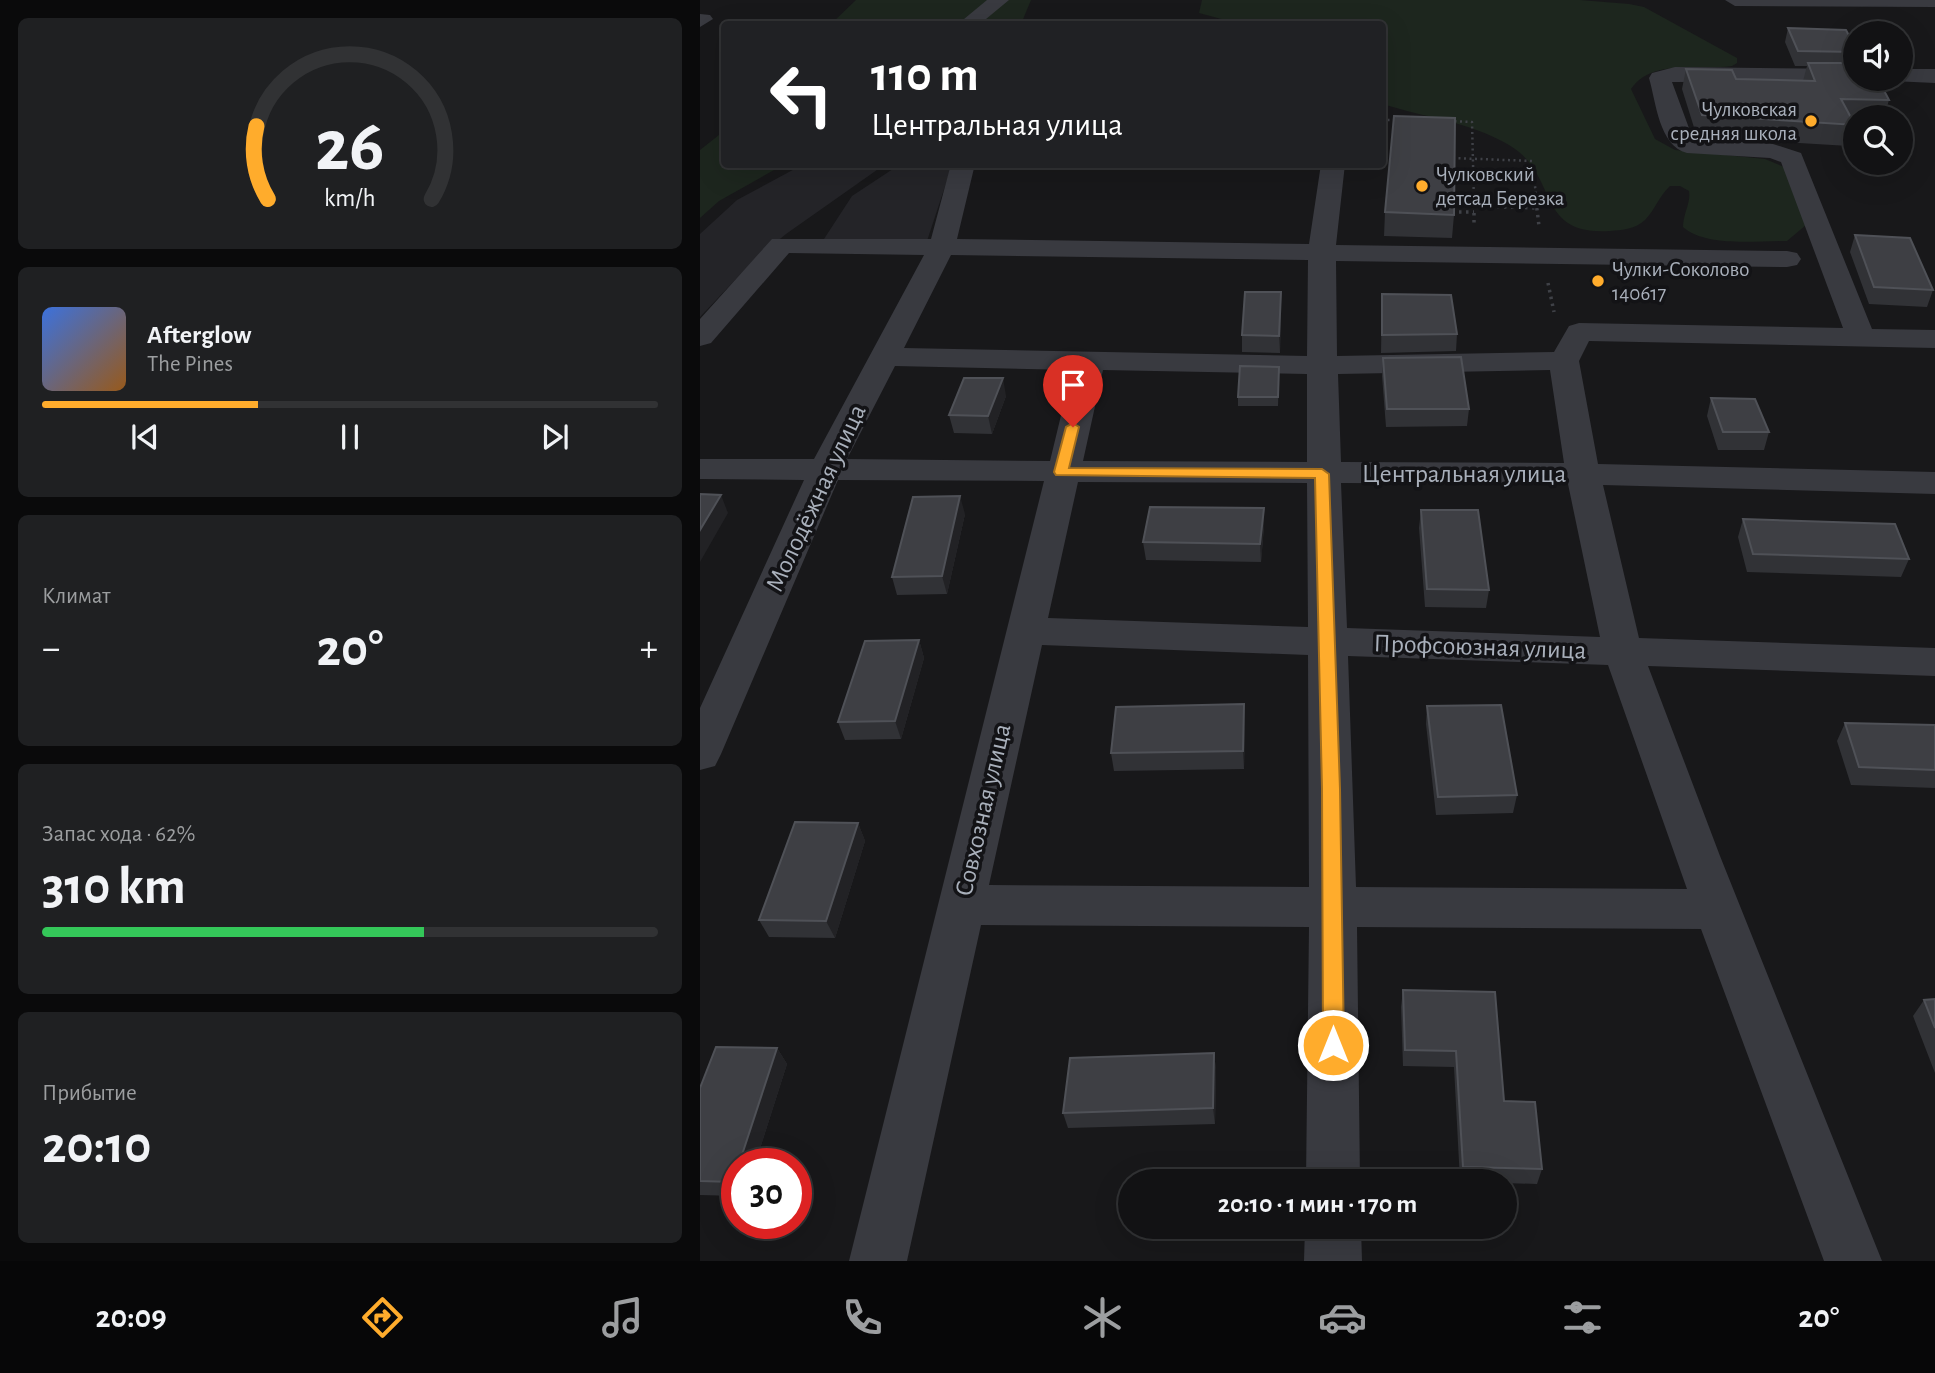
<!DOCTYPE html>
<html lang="ru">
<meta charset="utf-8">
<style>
body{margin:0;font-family:"Alegreya Sans",sans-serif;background:#1f2022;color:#f1f3f6;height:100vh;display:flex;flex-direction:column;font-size:26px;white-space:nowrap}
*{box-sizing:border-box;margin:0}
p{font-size:23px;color:#9c9ea0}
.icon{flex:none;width:38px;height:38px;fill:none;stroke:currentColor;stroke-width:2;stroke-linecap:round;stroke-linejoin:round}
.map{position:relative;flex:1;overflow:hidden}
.drawer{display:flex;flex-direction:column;gap:18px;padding:18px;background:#0a0a0b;width:700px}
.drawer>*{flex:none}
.top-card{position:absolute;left:21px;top:21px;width:665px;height:147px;border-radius:7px;box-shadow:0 7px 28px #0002,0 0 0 2px #313234;background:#202124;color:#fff;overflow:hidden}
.buttons{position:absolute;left:1143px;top:21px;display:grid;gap:14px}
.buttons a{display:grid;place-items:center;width:70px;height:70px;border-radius:50%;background:#121214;box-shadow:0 7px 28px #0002,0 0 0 2px #313234;font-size:35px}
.speed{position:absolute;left:21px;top:1148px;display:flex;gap:14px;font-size:35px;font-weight:700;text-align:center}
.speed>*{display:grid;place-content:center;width:91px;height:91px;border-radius:50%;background:#121214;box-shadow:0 7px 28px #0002,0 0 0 2px #313234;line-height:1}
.speed .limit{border:10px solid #d22;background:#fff;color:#111}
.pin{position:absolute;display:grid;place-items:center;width:60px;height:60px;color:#fff;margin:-72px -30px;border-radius:50% 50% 50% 0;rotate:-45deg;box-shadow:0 0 7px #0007}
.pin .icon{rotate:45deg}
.me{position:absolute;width:77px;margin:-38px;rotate:0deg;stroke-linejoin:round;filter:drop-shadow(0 0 5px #0008)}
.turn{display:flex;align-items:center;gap:24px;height:147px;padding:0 35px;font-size:32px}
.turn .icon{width:91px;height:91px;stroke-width:2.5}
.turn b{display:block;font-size:49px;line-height:60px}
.big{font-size:52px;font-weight:700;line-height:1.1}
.drawer .widget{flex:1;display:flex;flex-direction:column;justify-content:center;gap:10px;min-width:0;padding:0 24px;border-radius:10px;background:#1f2022}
.drawer .dial{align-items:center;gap:0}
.dial svg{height:182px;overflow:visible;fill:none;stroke:#313234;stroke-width:7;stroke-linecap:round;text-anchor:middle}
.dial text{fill:#f1f3f6;stroke:none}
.song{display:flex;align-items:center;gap:21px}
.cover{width:84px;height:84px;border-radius:10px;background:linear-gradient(135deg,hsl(220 70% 55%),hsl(30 70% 35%))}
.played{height:7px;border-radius:4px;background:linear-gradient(90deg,#ffac2c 35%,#313234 35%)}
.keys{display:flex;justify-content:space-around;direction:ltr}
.heat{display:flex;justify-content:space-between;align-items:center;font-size:38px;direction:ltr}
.charge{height:10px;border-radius:5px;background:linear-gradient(90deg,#34c759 62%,#313234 0)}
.trip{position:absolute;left:418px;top:1169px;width:399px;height:70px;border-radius:35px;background:#121214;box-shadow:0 7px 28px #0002,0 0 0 2px #313234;font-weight:700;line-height:70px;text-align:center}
.tab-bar{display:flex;height:112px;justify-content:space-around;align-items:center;background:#070708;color:#9c9ea0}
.tab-bar .icon{width:49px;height:49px}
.tab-bar .on{color:#ffac2c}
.tab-bar b{font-size:32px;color:#f1f3f6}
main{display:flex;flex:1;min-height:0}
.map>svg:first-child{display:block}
.built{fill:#242428}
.green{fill:#1d261e}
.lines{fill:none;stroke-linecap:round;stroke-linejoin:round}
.path-far1{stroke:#3f4147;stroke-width:2.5;stroke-dasharray:2 3.5;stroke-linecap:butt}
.path{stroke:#3f4147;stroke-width:3.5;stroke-dasharray:2.5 4.5;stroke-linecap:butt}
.minor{fill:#393a40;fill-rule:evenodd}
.wall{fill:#313236}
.shaded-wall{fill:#222225}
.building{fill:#3e3f44;stroke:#4f5157;stroke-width:2}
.route{fill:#ffac2c;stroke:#a6701d;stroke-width:2}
.poi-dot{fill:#ffac2c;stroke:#131316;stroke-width:2.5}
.labels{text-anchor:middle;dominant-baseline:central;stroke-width:7;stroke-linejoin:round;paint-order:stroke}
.far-poi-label{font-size:21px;fill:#a9b0bb;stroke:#131316;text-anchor:start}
.street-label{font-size:26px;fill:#a9b0bb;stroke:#131316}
</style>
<main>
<section class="drawer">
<div class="widget dial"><svg viewBox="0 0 100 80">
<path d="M14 69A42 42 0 1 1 86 69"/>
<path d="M14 69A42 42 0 0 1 9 37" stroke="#ffac2c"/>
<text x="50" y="56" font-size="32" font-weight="700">26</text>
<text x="50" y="72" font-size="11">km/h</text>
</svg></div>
<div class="widget">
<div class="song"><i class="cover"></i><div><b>Afterglow</b><p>The Pines</p></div></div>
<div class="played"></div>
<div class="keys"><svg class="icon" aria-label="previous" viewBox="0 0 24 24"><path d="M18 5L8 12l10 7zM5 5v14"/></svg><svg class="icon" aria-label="pause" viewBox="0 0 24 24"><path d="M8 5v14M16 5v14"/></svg><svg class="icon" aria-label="next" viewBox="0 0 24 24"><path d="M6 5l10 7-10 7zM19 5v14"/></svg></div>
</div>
<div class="widget"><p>Климат</p>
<div class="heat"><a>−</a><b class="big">20°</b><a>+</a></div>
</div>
<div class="widget"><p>Запас хода · 62%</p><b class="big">310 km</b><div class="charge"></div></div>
<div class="widget"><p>Прибытие</p><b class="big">20:10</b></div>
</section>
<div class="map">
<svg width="1235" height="1261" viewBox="0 0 1235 1261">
<rect width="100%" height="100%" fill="#18181a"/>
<path class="built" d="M102,165H184L86,234L54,260L0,317V234L37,200Z
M199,165H252L227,241L124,239L152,196Z"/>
<path class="green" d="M156,0H331L321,24H131Z
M502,0H880L929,4L944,7L1037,58V63L1032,66C1000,71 952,58 931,89L955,139L975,150L1065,159L1084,167L1106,225L1087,241C1057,240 1007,248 983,227C983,214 991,203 989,191L980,186H970C959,196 955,210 945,220C935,229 923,230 910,231C834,236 860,175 809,145C768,121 726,118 683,104L682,24H540L499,13Z
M24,131V164L83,165L19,201L0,218V150Z"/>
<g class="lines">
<path class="path-far1" d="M682,120H698
M749,121L772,122L774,203
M753,158L832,161L837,203
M773,178L834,179"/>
<path class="path" d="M774,201V206L837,208
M836,201L839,226
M752,212H774
M774,213V226
M848,283L854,312"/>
<path class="minor" d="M287,0H309L280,24H258Z
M1025,0H1235V7L1035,6Z
M0,14L10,15L13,19L0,27Z
M975,67L1155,69V79L1163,81L972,82L993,139L1073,144L1101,153L1172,329L1235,330V348L889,341L879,361L898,464L1235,472V494L903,485L939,638L1235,648V676L948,666L1020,856L1182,1261H1124L1001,929L657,927L660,1181H606L609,927L281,925L207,1261H149L344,481L138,480L21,754L15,766L0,770V708L104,480L0,479V459H114L224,255L89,253L11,343L0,346V319L72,239H231L251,164H275L257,239L609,244L621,164H645L636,245L1087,251L1097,253L1101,259L1097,265L1087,267L636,261L637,356L854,352L869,326L879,323L1143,328L1081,162L1070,158L987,153C959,146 956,102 949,78L952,73ZM251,255L608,260L607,356L204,348ZM195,366L372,370L350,461L147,459ZM403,370L607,374V462L383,461ZM850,370L864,463L641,462L638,374ZM378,482L607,483L608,627L348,618ZM641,483L868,484L900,637L647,628ZM342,645L608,655L609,887L289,885ZM648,656L908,665L987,889L656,887Z
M1200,69H1235V83L1192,81L1200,79Z
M605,1227H661L662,1261H604Z"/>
</g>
<path class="wall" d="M1088,28L1155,47V63L1189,100L1184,117H1155V121L1153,120L1155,123V128L1149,146L997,137L982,89L986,69L1036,79L1103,81L1107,66H1095L1085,42Z
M685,212L754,215L752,238L684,236Z
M1155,235L1233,290L1227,307L1169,304L1150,252Z
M682,294L757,334L756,351L681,353Z
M581,309L580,353L542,352V335Z
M683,358L769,409L767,426L686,427L682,376Z
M579,376L578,406H538V397Z
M306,396L292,434L254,433L249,415Z
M1011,398L1069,432L1064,450H1018L1007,416Z
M564,508V526L561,562L446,560L443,542Z
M721,510L789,590L786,608L725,607L719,528Z
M265,514L247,594L197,595L192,577Z
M1043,519L1209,559L1201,577L1047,572L1038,537Z
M219,640L224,658L201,739L145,740L138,722Z
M727,706L817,795L813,813L736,815L726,724Z
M545,722L544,769L414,771L411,753Z
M1145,723L1235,725V788L1151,785L1137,741Z
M158,823L165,841L135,938L69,937L59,920Z
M703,990L804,1101L842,1169L837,1184L805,1183V1181H760L754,1067L703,1066L701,1007Z
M1235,999V1073L1213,1016L1224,1000Z
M77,1048L87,1064L55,1164H37V1196L0,1195V1088Z
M514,1053L516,1070L515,1124L368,1128L363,1113Z"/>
<path class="shaded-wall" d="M581,292V309L580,353L579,336Z
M303,378L306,396L292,434L288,416Z
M21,495L28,513L0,562V530Z
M260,496L265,514L247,594L242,576Z
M564,508V526L561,562L560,544Z
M219,640L224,658L201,739L195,721Z
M544,704L545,722L544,769L543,751Z
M158,823L165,841L135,938L126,921Z
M77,1048L87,1064L55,1164H39Z
M514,1053L516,1070L515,1124L513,1108Z
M37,1170V1187L33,1182Z"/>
<path class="building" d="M1088,28L1146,30L1155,47V52L1098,51Z
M1108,63H1155V79H1178L1189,100L1141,99L1155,125L1002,115L986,69L1032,70L1036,79L1115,81Z
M694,116L755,118L754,215L685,212Z
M1155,235L1210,238L1233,290L1174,287Z
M545,292H581L579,336L542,335Z
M682,294L751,295L757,334L682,335Z
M761,357L769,409H687L683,358Z
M540,366L579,367L578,397H538Z
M264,378H303L288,416L249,415Z
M1011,398L1055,399L1069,432H1023Z
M0,494L21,495L0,530Z
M260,496L242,576L192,577L213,497Z
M450,507L564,508L560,544L443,542Z
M721,510H778L789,590L727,589Z
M1043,519L1195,524L1209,559L1053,554Z
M219,640L195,721L138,722L165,641Z
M544,704L543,751L411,753L416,707Z
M801,705L817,795L738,797L727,706Z
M1145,723L1235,725V770L1159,767Z
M95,822L158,823L126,921L59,920Z
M703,990L795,992L804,1101L835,1102L842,1169L763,1167L756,1051L705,1050Z
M1235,999V1028L1224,1000Z
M16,1047L77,1048L39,1164H37V1170L33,1182L0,1181V1088Z
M514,1053L513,1108L363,1113L370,1058Z"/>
<path class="route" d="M373,423L379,427L369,468L622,469L629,474L640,789L644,1045L641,1052L633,1055L626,1052L623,1045L622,789L615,478L356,475L354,472L366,427Z"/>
<g class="poi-dot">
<circle cx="1111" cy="121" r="7"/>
<circle cx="722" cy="186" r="7"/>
<circle cx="898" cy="281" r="7"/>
</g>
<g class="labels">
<g class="far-poi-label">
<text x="1097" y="109" text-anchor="end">Чулковская<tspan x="1097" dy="24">средняя школа</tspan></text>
<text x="736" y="174">Чулковский<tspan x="736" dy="24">детсад Березка</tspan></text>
<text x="912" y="269">Чулки-Соколово<tspan x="912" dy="24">140617</tspan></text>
</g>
<g class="street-label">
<text x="764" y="474">Центральная улица</text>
<text transform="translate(116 498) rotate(-65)">Молодёжная улица</text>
<text transform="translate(780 647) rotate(2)">Профсоюзная улица</text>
<text transform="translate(283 810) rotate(-77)">Совхозная улица</text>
</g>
</g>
</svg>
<div class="buttons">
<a><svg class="icon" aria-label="sound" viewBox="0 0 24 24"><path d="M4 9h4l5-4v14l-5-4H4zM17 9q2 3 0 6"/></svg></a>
<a><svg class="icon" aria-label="search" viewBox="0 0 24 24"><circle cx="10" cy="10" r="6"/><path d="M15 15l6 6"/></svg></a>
</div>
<div class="speed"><div class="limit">30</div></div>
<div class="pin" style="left:373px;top:427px;background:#d93025"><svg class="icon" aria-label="arrive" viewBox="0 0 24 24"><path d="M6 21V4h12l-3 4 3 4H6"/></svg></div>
<svg class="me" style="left:633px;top:1045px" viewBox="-20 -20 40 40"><circle r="17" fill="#ffac2c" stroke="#fff" stroke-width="3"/><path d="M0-11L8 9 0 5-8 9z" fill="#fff"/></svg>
<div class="trip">20:10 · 1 мин · 170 m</div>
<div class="top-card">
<div class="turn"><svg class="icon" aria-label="left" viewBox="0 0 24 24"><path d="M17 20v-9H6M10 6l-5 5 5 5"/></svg><div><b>110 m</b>Центральная улица</div></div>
</div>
</div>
</main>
<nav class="tab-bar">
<b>20:09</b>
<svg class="icon on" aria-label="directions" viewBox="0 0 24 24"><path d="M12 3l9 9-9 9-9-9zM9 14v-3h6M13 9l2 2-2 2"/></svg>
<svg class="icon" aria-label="music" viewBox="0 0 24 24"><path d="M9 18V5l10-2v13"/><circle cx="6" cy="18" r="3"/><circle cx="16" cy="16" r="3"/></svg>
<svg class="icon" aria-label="phone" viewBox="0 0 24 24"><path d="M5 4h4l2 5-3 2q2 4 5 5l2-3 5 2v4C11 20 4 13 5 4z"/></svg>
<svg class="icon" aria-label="climate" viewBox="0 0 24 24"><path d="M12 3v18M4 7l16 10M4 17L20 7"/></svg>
<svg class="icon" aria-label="car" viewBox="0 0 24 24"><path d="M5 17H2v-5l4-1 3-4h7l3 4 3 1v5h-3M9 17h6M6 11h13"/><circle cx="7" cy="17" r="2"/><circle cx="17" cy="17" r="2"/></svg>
<svg class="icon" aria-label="filters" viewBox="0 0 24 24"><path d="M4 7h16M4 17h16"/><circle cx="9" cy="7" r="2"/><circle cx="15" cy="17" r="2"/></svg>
<b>20°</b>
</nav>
